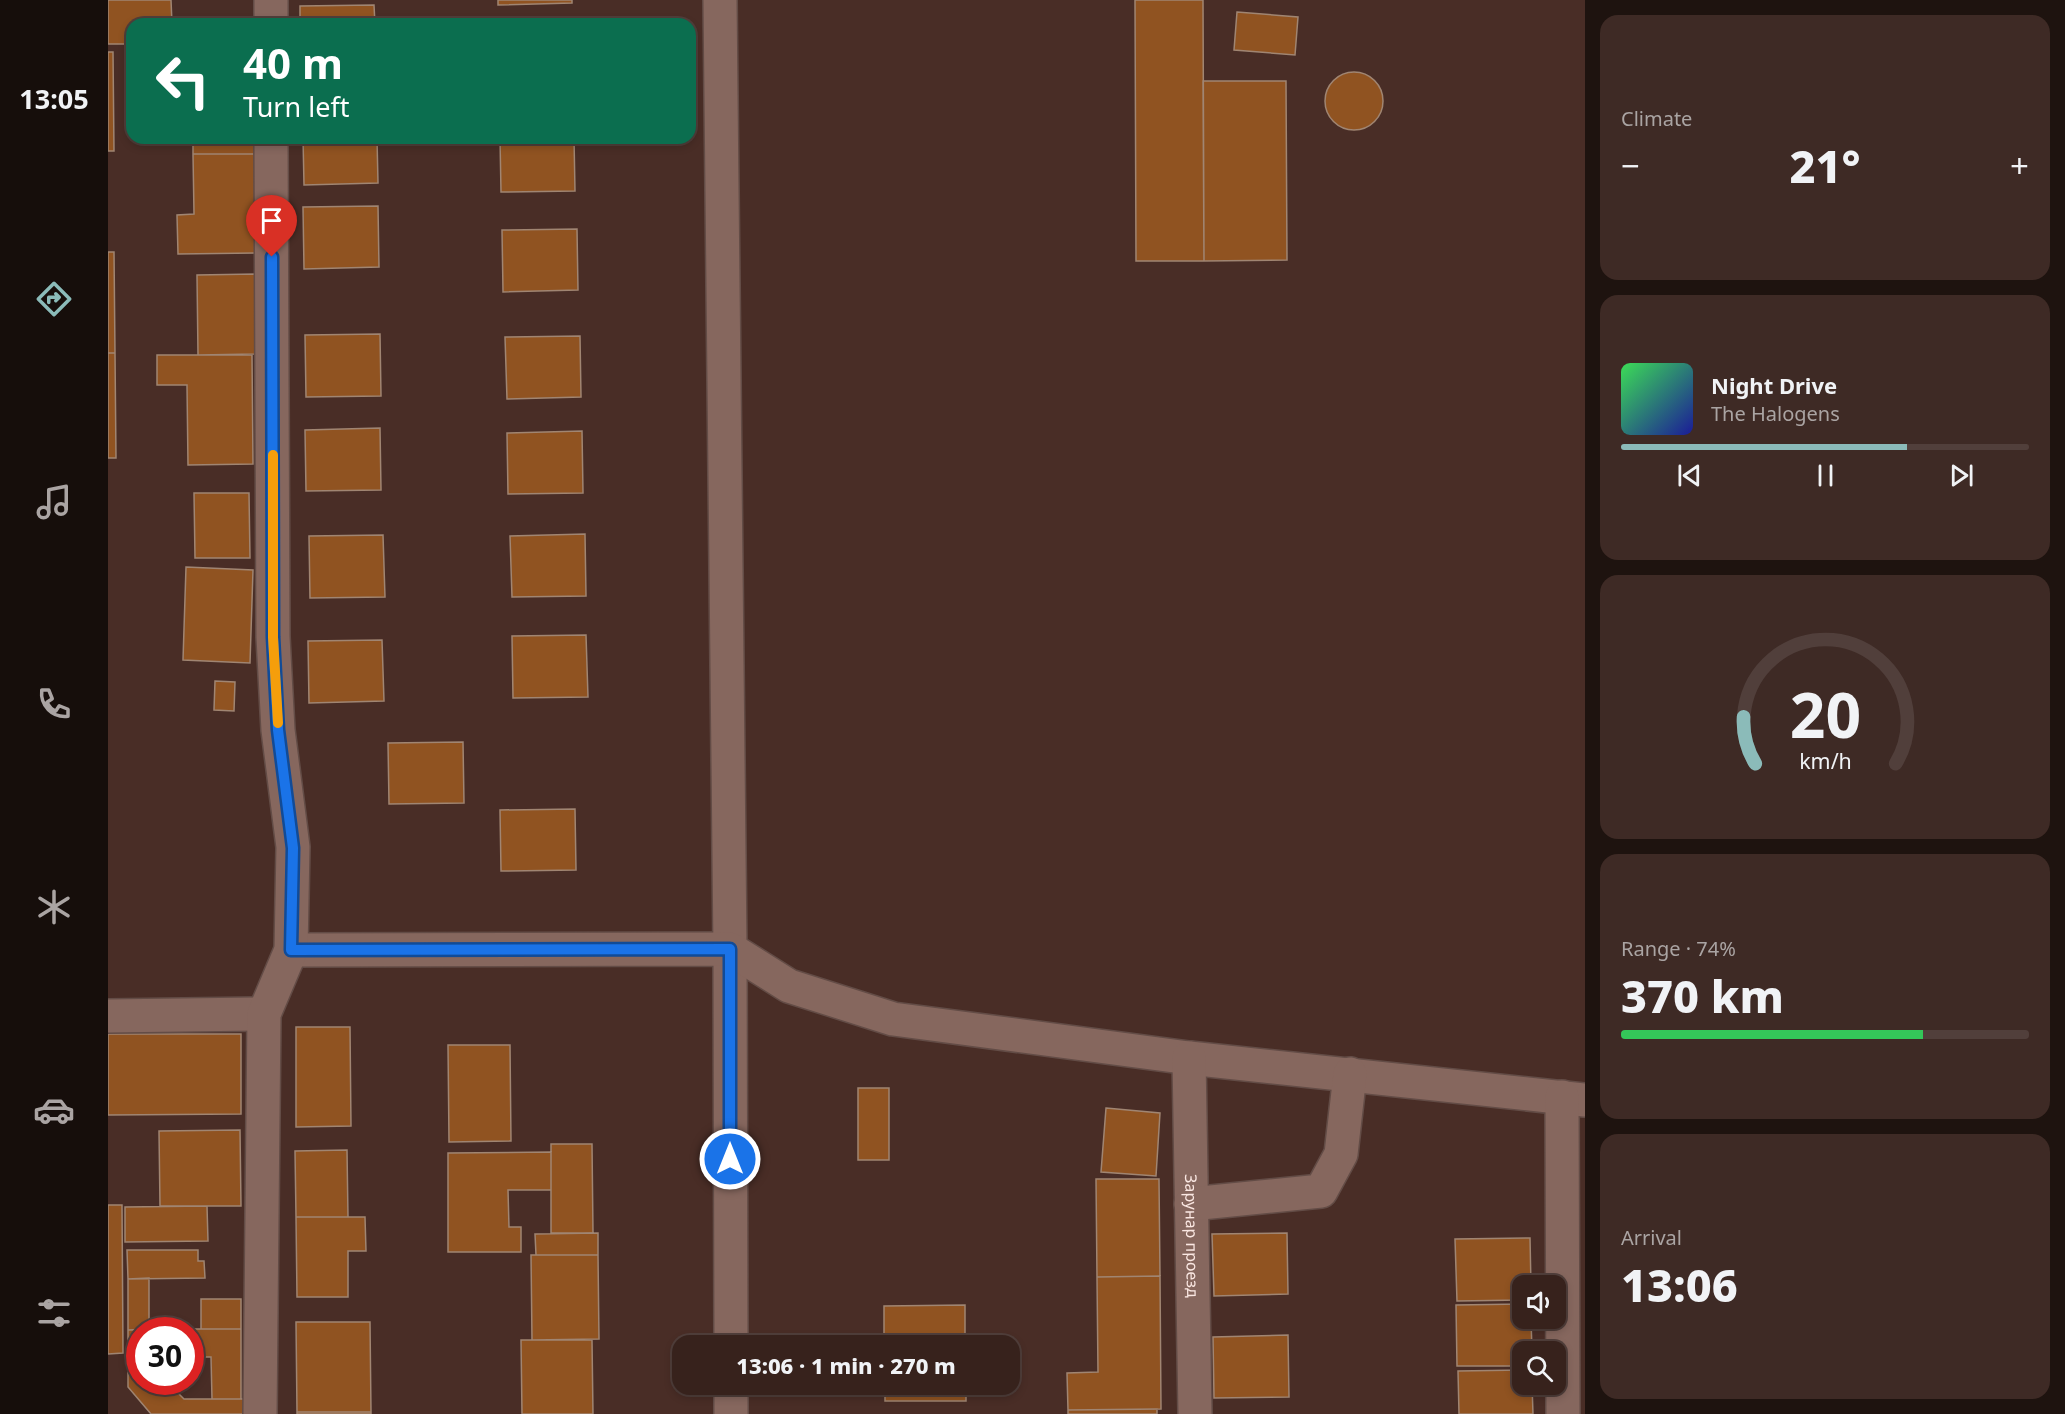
<!DOCTYPE html>
<meta charset="utf-8">
<style>
body{margin:0;font-family:"Noto Sans",sans-serif;background:#3e2a25;color:#f1f3f6;height:100vh;display:flex;flex-direction:column;font-size:22px;white-space:nowrap}
*{box-sizing:border-box;margin:0}
p{font-size:20px;color:#aaa4a3}
.icon{flex:none;width:33px;height:33px;fill:none;stroke:currentColor;stroke-width:2;stroke-linecap:round;stroke-linejoin:round}
.map{position:relative;flex:1;overflow:hidden}
.sheet{display:flex;flex-direction:column;gap:15px;padding:15px;background:#1e130f;width:480px}
.sheet>*{flex:none}
.hud{position:absolute;left:18px;top:18px;width:570px;height:126px;border-radius:18px;box-shadow:0 3px 9px #0003,0 0 0 2px #513f3b;background:#0b6e4f;color:#fff;overflow:hidden}
.controls{position:absolute;left:1404px;top:1275px;display:grid;gap:12px}
.controls a{display:grid;place-items:center;width:54px;height:54px;border-radius:12px;background:#37221c;box-shadow:0 3px 9px #0003,0 0 0 2px #513f3b;font-size:30px}
.speed{position:absolute;left:18px;top:1317px;display:flex;gap:12px;font-size:30px;font-weight:700;text-align:center}
.speed>*{display:grid;place-content:center;width:78px;height:78px;border-radius:50%;background:#37221c;box-shadow:0 3px 9px #0003,0 0 0 2px #513f3b;line-height:1}
.speed .limit{border:9px solid #d22;background:#fff;color:#111}
.pin{position:absolute;display:grid;place-items:center;width:51px;height:51px;color:#fff;margin:-62px -26px;border-radius:50% 50% 50% 0;rotate:-45deg;box-shadow:0 0 6px #0007}
.pin .icon{rotate:45deg}
.me{position:absolute;width:66px;margin:-33px;rotate:0deg;stroke-linejoin:round;filter:drop-shadow(0 0 4px #0008)}
.turn{display:flex;align-items:center;gap:21px;height:126px;padding:0 18px;font-size:27px}
.turn .icon{width:78px;height:78px;stroke-width:2.5}
.turn b{display:block;font-size:42px;line-height:51px}
.big{font-size:45px;font-weight:800;line-height:1.1}
.sheet .card{flex:1;display:flex;flex-direction:column;justify-content:center;gap:9px;min-width:0;padding:0 21px;border-radius:18px;background:#3e2a25}
.sheet .dial{align-items:center;gap:0}
.dial svg{height:156px;overflow:visible;fill:none;stroke:#513f3b;stroke-width:7;stroke-linecap:round;text-anchor:middle}
.dial text{fill:#f1f3f6;stroke:none}
.song{display:flex;align-items:center;gap:18px}
.cover{width:72px;height:72px;border-radius:9px;background:linear-gradient(135deg,hsl(130 70% 55%),hsl(240 70% 35%))}
.played{height:6px;border-radius:3px;background:linear-gradient(90deg,#8bbbb9 70%,#513f3b 70%)}
.keys{display:flex;justify-content:space-around;direction:ltr}
.heat{display:flex;justify-content:space-between;align-items:center;font-size:33px;direction:ltr}
.charge{height:9px;border-radius:4px;background:linear-gradient(90deg,#34c759 74%,#513f3b 0)}
.trip{position:absolute;left:564px;top:1335px;width:348px;height:60px;border-radius:18px;background:#37221c;box-shadow:0 3px 9px #0003,0 0 0 2px #513f3b;font-weight:800;line-height:60px;text-align:center}
main{display:flex;flex:1;min-height:0}
.tabs{display:flex;flex-direction:column;width:108px;justify-content:space-around;align-items:center;background:#160e0b;color:#aaa4a3}
.tabs .icon{width:42px;height:42px}
.tabs .current{color:#8bbbb9}
.tabs b{font-size:27px;color:#f1f3f6}
.map>svg:first-child{display:block}
.building{fill:#905321;stroke:#a08572;stroke-width:1.5}
.lines{fill:none;stroke-linecap:round;stroke-linejoin:round}
.minor-casing{stroke:#634c46;stroke-width:36}
.minor{stroke:#86675e;stroke-width:33}
.route-casing{stroke:#114b97;stroke-width:15}
.route{stroke:#1a73e8;stroke-width:10}
.slow{stroke:#f59e0b;stroke-width:10}
.labels{text-anchor:middle;dominant-baseline:central;stroke-width:6;stroke-linejoin:round;paint-order:stroke}
.street-label{font-size:16px;fill:#fae7e2;stroke:#3e231c}
</style>
<main>
<nav class="tabs">
<b>13:05</b>
<svg class="icon current" aria-label="directions" viewBox="0 0 24 24"><path d="M12 3l9 9-9 9-9-9zM9 14v-3h6M13 9l2 2-2 2"/></svg>
<svg class="icon" aria-label="music" viewBox="0 0 24 24"><path d="M9 18V5l10-2v13"/><circle cx="6" cy="18" r="3"/><circle cx="16" cy="16" r="3"/></svg>
<svg class="icon" aria-label="phone" viewBox="0 0 24 24"><path d="M5 4h4l2 5-3 2q2 4 5 5l2-3 5 2v4C11 20 4 13 5 4z"/></svg>
<svg class="icon" aria-label="climate" viewBox="0 0 24 24"><path d="M12 3v18M4 7l16 10M4 17L20 7"/></svg>
<svg class="icon" aria-label="car" viewBox="0 0 24 24"><path d="M5 17H2v-5l4-1 3-4h7l3 4 3 1v5h-3M9 17h6M6 11h13"/><circle cx="7" cy="17" r="2"/><circle cx="17" cy="17" r="2"/></svg>
<svg class="icon" aria-label="filters" viewBox="0 0 24 24"><path d="M4 7h16M4 17h16"/><circle cx="9" cy="7" r="2"/><circle cx="15" cy="17" r="2"/></svg>
</nav>
<div class="map">
<svg width="1477" height="1414" viewBox="0 0 1477 1414">
<rect width="100%" height="100%" fill="#492d26"/>
<path class="building" d="M0,0H63L64,24H24V44H0Z
M390,0H464V3L390,5Z
M1027,0H1095L1096,261H1028Z
M266,5L267,24H192V6Z
M1129,12L1190,17L1187,55L1126,50Z
M0,52H5L6,151H0Z
M1217 101a29 29 0 1 1 58 0a29 29 0 1 1-58 0Z
M1095,81H1178L1179,260L1096,261Z
M85,138H150V154H85Z
M195,138H269L270,183L196,185Z
M392,138H466L467,191L393,192Z
M85,154H150L151,253L70,254L69,215L86,214Z
M270,206L271,267L196,269L195,207Z
M469,229L470,290L395,292L394,230Z
M0,252H6L7,353H0Z
M148,274V354L90,355L89,275Z
M272,334L273,396L198,397L197,335Z
M472,336L473,397L399,399L397,337Z
M0,353H7L8,458H0Z
M49,355H144L145,464L80,465L79,385H49Z
M272,428L273,490L198,491L197,430Z
M474,431L475,493L400,494L399,433Z
M86,493H141L142,558H87Z
M477,534L478,596L404,597L402,536Z
M275,535L277,597L202,598L201,536Z
M78,567L145,570L142,663L75,660Z
M478,635L480,697L405,698L404,636Z
M274,640L276,701L201,703L200,641Z
M107,681L127,682L126,711L106,710Z
M355,742L356,803L281,804L280,743Z
M467,809L468,870L393,871L392,810Z
M188,1027H242L243,1126L188,1127Z
M0,1034H133V1114L0,1115Z
M340,1045H402L403,1141L341,1142Z
M750,1088H781V1160H750Z
M998,1108L1052,1113L1048,1176L993,1172Z
M132,1130L133,1206H52L51,1131Z
M443,1144H484L485,1233H443Z
M239,1150L240,1217H188L187,1151Z
M443,1152V1190H400L401,1227H413V1252H340V1153Z
M988,1179H1051L1052,1276L989,1277Z
M0,1205H14L15,1353L0,1354Z
M99,1206L100,1241L17,1242V1207Z
M188,1217H257L258,1251H240V1297H189Z
M490,1233V1255H428L427,1234Z
M1179,1233L1180,1294L1106,1296L1104,1234Z
M1422,1238L1423,1286H1414V1300L1349,1301L1347,1239Z
M19,1250H90V1261H96L97,1278L20,1279Z
M423,1255H490L491,1339L424,1340Z
M1052,1276L1053,1409L960,1410L959,1373L990,1372L989,1277Z
M41,1278V1329L20,1330V1279Z
M93,1299H133V1329H93Z
M1414,1304V1318H1423L1424,1352H1414V1366H1349L1348,1305Z
M857,1305V1346H776V1306Z
M188,1322H262L263,1412H189Z
M57,1329L32,1330V1382H59L76,1399H136V1414H43L20,1387V1330Z
M57,1329H133V1399H104L103,1357H82V1330Z
M1180,1335L1181,1397L1106,1398L1105,1337Z
M413,1340H484L485,1414H414Z
M1414,1370V1384H1424L1425,1414H1351L1350,1371Z
M777,1384H858V1401H777Z
M1049,1409V1414H960V1410Z
M189,1412H263V1414H189Z"/>
<g class="lines">
<g class="minor-casing">
<g id="minor">
<path d="M163,0V24"/>
<path d="M612,0L622,949L623,1346"/>
<path d="M183,950L622,949L681,986L785,1019L1081,1058L1477,1100"/>
<path d="M0,1016L156,1014"/>
<path id="s1" d="M1081,1058L1087,1414"/>
<path d="M1454,1097L1455,1414"/>
<path d="M1083,1204L1213,1191L1233,1154L1242,1074"/>
<path d="M623,1384V1414"/>
<path d="M152,1414L156,1014L183,950L185,847L170,730L165,637L163,138"/>
</g>
</g>
<use href="#minor" class="minor"/>
</g>
<g class="lines">
<g class="route-casing">
<path id="route" d="M164,257L165,637L170,730L185,848L183,950L622,949V1159"/>
</g>
<use href="#route" class="route"/>
<path class="slow" d="M165,455V637L170,723"/>
</g>
<g class="labels">
<g class="street-label">
<text stroke="none"><textPath href="#s1" startOffset="178">Зарунар проезд</textPath></text>
</g>
</g>
</svg>
<div class="controls">
<a><svg class="icon" aria-label="sound" viewBox="0 0 24 24"><path d="M4 9h4l5-4v14l-5-4H4zM17 9q2 3 0 6"/></svg></a>
<a><svg class="icon" aria-label="search" viewBox="0 0 24 24"><circle cx="10" cy="10" r="6"/><path d="M15 15l6 6"/></svg></a>
</div>
<div class="speed"><div class="limit">30</div></div>
<div class="pin" style="left:164px;top:257px;background:#d93025"><svg class="icon" aria-label="arrive" viewBox="0 0 24 24"><path d="M6 21V4h12l-3 4 3 4H6"/></svg></div>
<svg class="me" style="left:622px;top:1159px" viewBox="-20 -20 40 40"><circle r="17" fill="#1a73e8" stroke="#fff" stroke-width="3"/><path d="M0-11L8 9 0 5-8 9z" fill="#fff"/></svg>
<div class="trip">13:06 · 1 min · 270 m</div>
<div class="hud">
<div class="turn"><svg class="icon" aria-label="left" viewBox="0 0 24 24"><path d="M17 20v-9H6M10 6l-5 5 5 5"/></svg><div><b>40 m</b>Turn left</div></div>
</div>
</div>
<section class="sheet">
<div class="card"><p>Climate</p>
<div class="heat"><a>−</a><b class="big">21°</b><a>+</a></div>
</div>
<div class="card">
<div class="song"><i class="cover"></i><div><b>Night Drive</b><p>The Halogens</p></div></div>
<div class="played"></div>
<div class="keys"><svg class="icon" aria-label="previous" viewBox="0 0 24 24"><path d="M18 5L8 12l10 7zM5 5v14"/></svg><svg class="icon" aria-label="pause" viewBox="0 0 24 24"><path d="M8 5v14M16 5v14"/></svg><svg class="icon" aria-label="next" viewBox="0 0 24 24"><path d="M6 5l10 7-10 7zM19 5v14"/></svg></div>
</div>
<div class="card dial"><svg viewBox="0 0 100 80">
<path d="M14 69A42 42 0 1 1 86 69"/>
<path d="M14 69A42 42 0 0 1 8 45" stroke="#8bbbb9"/>
<text x="50" y="56" font-size="32" font-weight="700">20</text>
<text x="50" y="72" font-size="11">km/h</text>
</svg></div>
<div class="card"><p>Range · 74%</p><b class="big">370 km</b><div class="charge"></div></div>
<div class="card"><p>Arrival</p><b class="big">13:06</b></div>
</section>
</main>
